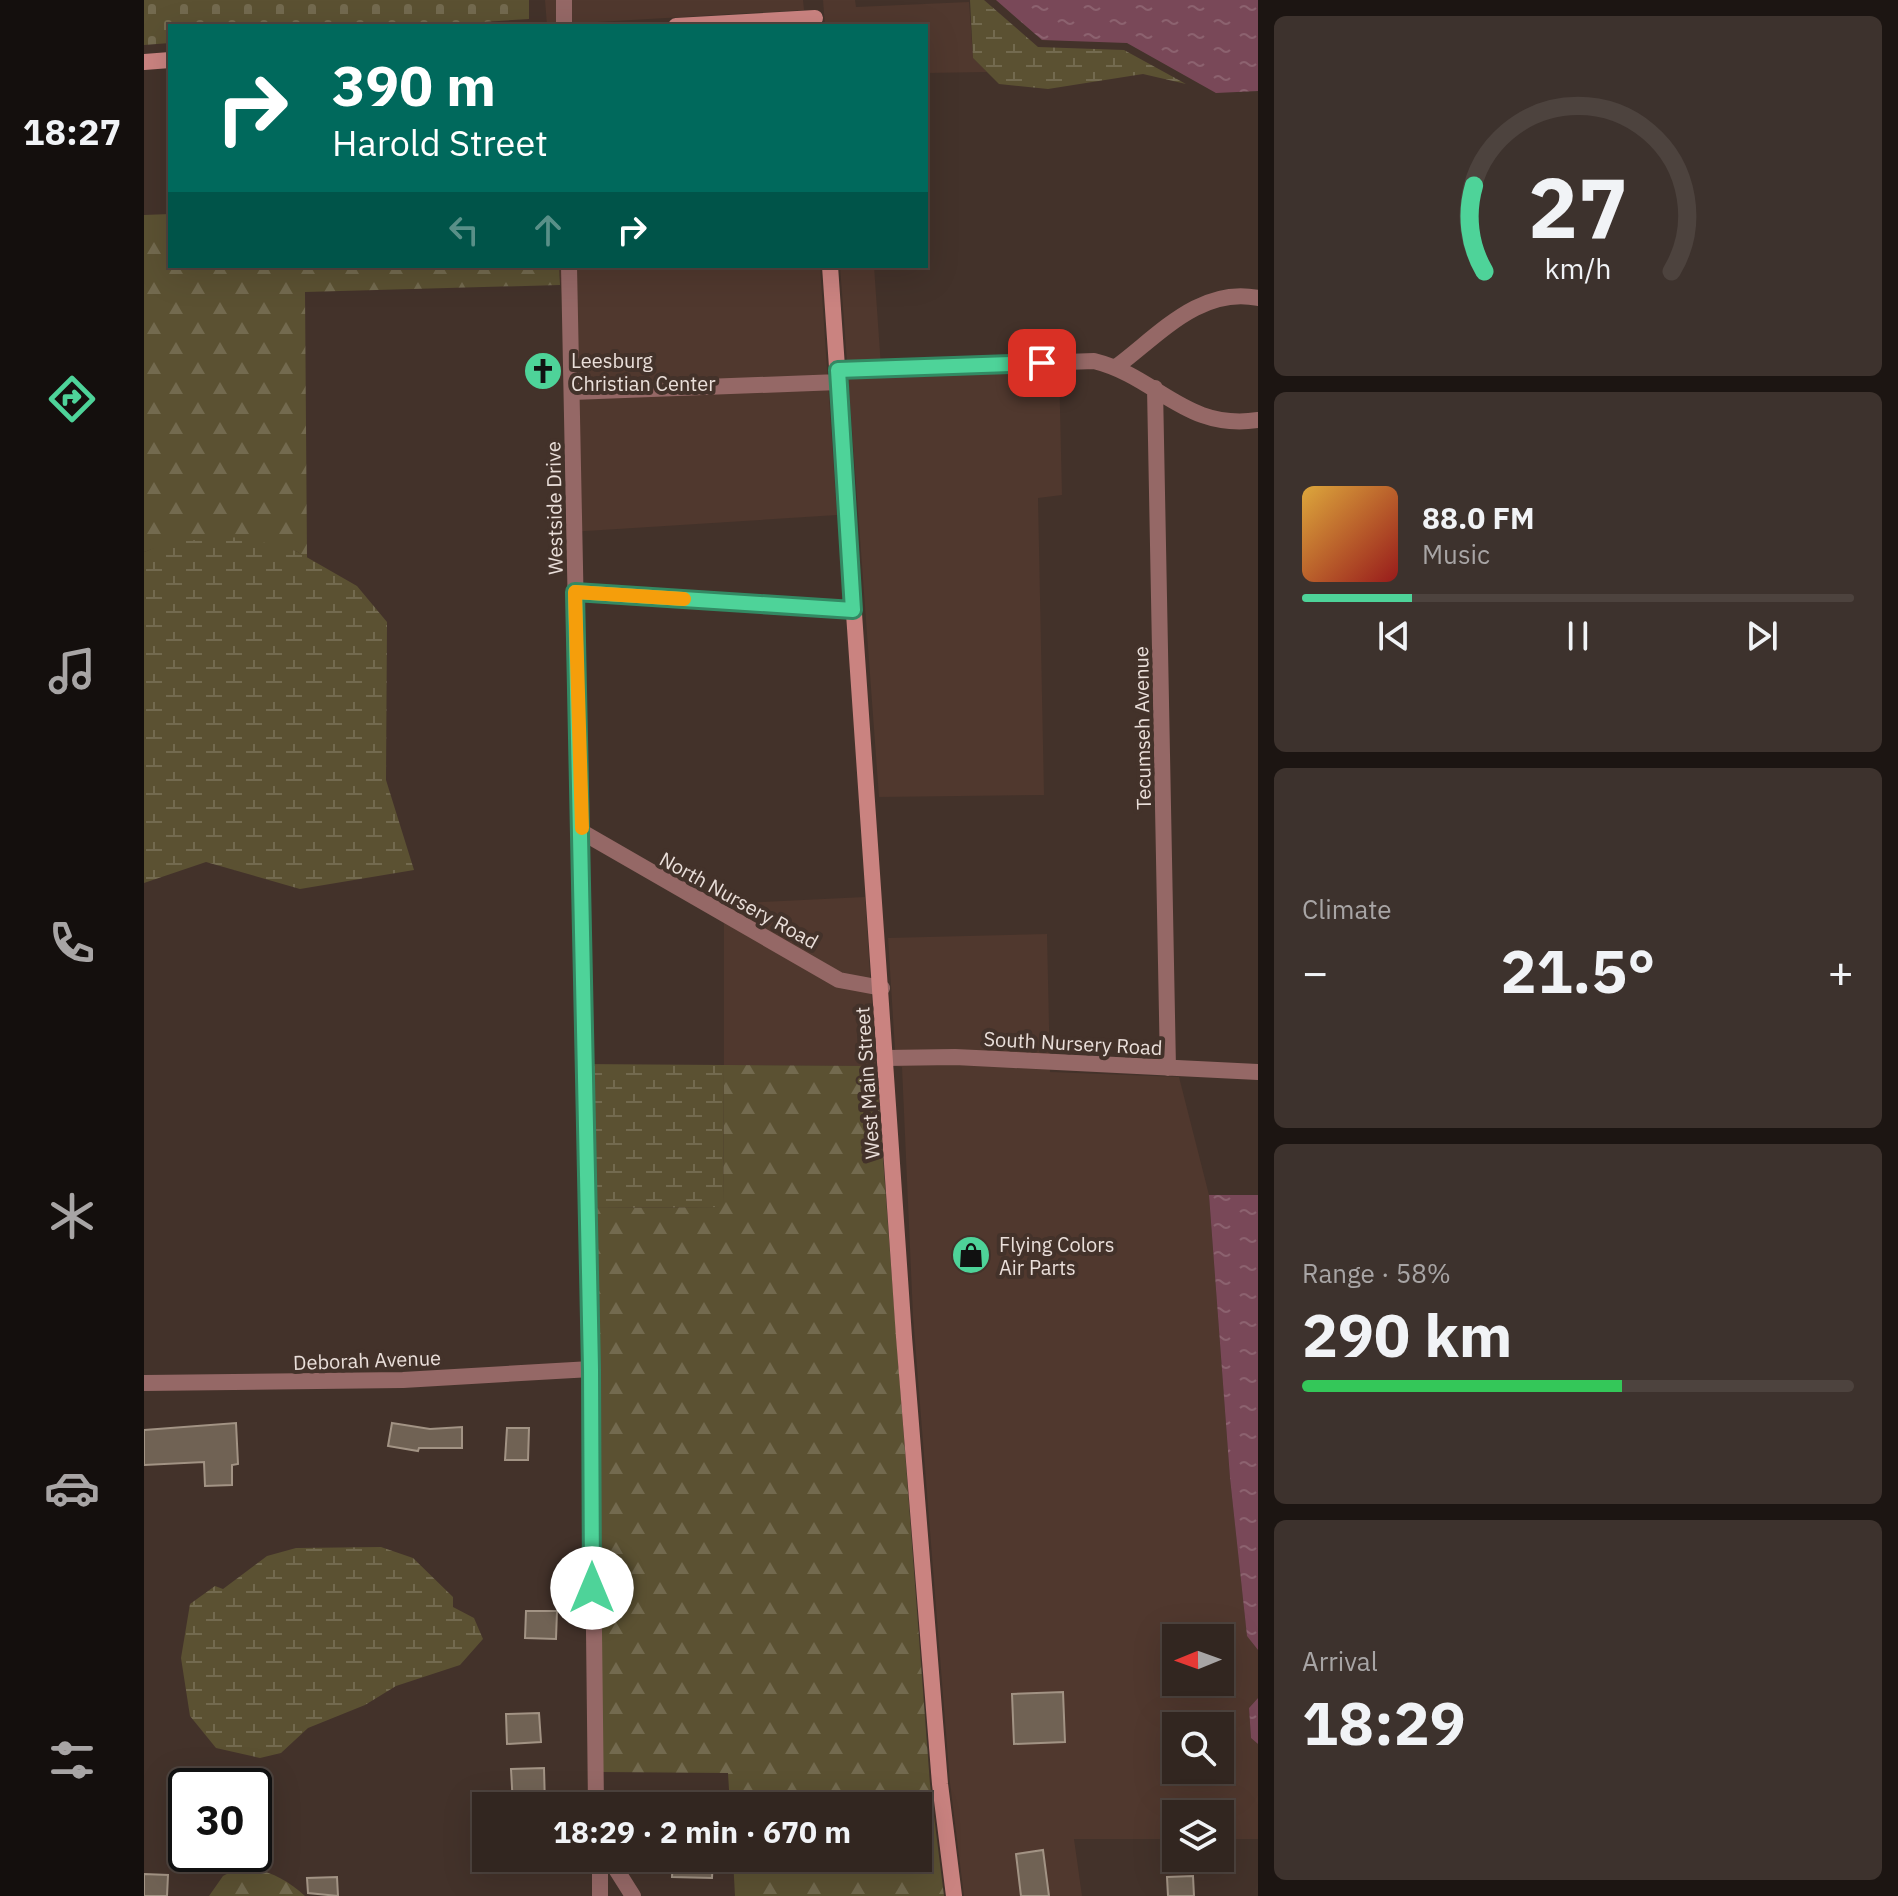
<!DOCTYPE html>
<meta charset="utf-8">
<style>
body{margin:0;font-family:"IBM Plex Sans",sans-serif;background:#3d322d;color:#f1f3f6;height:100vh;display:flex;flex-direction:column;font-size:30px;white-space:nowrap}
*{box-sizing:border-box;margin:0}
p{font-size:26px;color:#a8a5a5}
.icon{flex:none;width:44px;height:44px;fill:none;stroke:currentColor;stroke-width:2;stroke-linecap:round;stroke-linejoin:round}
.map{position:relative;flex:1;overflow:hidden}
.panel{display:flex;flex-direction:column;gap:16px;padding:16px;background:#1c1512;width:640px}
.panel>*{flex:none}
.top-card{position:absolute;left:24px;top:24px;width:760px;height:244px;border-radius:0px;box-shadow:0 8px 32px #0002,0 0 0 2px #4d433e;background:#00695c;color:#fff;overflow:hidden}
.needle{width:52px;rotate:269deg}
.buttons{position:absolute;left:1018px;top:1624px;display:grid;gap:16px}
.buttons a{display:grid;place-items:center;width:72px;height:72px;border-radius:0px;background:#322620;box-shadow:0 8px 32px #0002,0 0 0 2px #4d433e;font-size:40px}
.speed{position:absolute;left:24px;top:1768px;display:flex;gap:16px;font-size:40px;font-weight:700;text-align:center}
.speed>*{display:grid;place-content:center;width:104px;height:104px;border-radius:50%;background:#322620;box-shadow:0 8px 32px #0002,0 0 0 2px #4d433e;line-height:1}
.speed .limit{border:4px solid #111;border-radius:12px;background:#fff;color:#111}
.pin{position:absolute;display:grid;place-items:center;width:68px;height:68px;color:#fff;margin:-34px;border-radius:16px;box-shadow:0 4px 12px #0006}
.me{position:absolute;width:88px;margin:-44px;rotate:0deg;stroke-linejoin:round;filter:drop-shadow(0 0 6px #0008)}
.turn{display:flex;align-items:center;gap:28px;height:168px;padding:0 32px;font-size:36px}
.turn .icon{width:104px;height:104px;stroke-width:2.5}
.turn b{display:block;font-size:56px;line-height:68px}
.lanes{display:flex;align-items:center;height:76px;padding:0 32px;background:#0003;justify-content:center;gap:40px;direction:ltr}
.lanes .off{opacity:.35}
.big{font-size:60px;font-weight:800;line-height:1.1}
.panel .widget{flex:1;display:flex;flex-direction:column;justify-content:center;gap:12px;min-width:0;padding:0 28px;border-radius:12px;background:#3d322d}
.panel .dial{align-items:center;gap:0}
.dial svg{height:208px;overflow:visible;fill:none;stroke:#4d433e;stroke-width:7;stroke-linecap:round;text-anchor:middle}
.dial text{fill:#f1f3f6;stroke:none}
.song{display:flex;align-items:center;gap:24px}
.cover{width:96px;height:96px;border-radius:12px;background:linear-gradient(135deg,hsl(40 70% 55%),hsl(0 70% 35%))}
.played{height:8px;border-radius:4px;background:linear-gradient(90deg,#4ed399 20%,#4d433e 20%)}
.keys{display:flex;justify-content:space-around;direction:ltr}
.heat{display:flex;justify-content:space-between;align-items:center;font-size:44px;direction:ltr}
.charge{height:12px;border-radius:6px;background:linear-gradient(90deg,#34c759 58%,#4d433e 0)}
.trip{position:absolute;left:328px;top:1792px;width:460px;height:80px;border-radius:0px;background:#322620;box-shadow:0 8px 32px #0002,0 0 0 2px #4d433e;font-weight:800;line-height:80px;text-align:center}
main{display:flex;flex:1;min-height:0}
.tabs{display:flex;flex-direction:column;width:144px;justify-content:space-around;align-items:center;background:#140f0d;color:#a8a5a5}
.tabs .icon{width:56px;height:56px}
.tabs .current{color:#4ed399}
.tabs b{font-size:36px;color:#f1f3f6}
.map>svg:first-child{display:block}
.built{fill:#50382e;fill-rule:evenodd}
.forest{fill:url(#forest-firs)}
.wetland{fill:url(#wetland-marsh)}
.cemetery{fill:url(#cemetery-stones)}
.water{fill:url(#water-ripples)}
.building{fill:#706254;stroke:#a29384;stroke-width:2}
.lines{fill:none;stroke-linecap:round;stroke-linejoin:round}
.street{stroke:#956866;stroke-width:16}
.secondary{stroke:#ca8380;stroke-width:16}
.route-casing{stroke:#338963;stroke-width:20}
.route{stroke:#4ed399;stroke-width:14}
.slow{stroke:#f59e0b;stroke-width:14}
.labels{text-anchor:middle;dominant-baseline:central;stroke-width:8;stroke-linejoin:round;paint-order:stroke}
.poi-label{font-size:20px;fill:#eadfda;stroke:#43322a;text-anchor:start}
.street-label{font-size:20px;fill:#eadfda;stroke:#43322a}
</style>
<main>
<nav class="tabs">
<b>18:27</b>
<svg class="icon current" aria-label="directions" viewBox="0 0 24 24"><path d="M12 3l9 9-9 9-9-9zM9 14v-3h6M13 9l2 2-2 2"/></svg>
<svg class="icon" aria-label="music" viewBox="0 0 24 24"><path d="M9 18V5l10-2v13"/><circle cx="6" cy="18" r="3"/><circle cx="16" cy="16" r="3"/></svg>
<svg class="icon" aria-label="phone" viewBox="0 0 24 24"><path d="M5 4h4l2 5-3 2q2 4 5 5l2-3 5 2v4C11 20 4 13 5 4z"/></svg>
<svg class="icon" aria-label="climate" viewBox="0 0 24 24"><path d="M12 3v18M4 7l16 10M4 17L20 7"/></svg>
<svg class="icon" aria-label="car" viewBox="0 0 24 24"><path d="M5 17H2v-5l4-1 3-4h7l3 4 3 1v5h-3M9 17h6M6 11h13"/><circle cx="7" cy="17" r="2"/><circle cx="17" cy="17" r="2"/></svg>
<svg class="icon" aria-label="filters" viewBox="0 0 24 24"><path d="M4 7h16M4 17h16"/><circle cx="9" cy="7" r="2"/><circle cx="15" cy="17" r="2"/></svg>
</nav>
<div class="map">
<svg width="1114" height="1896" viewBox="0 0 1114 1896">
<defs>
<pattern id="forest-firs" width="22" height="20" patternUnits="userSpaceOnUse" patternTransform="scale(2)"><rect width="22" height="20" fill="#5b5132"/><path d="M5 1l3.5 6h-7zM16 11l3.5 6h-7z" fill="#736a4f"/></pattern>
<pattern id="wetland-marsh" width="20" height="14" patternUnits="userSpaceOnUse" patternTransform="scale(2)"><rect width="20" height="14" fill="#5b5132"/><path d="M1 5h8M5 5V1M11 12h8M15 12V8" fill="none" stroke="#736a4f"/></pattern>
<pattern id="cemetery-stones" width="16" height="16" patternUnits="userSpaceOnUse" patternTransform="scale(2)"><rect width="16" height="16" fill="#5b5132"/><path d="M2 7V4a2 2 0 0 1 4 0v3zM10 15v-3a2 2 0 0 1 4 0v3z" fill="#736a4f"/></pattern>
<pattern id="water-ripples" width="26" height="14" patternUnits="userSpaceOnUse" patternTransform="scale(2)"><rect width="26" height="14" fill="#794858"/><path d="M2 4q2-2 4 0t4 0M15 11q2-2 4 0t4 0" fill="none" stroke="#8c626f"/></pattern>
</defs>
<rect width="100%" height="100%" fill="#43322a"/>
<path class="built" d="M401,0H659L660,10L403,25Z
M679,0H711L712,7L825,2L829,58L843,72L782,73V26H681Z
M415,266H676L693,515L426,532L428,405Z
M696,266H730L737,367H915L918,495L894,498L900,795L735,797Z
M721,897L732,1066L580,1065V904Z
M903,934L906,1072L1035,1077L1065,1195L1086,1478L1103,1635L1114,1650V1698L1105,1708L1107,1738L1114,1744V1839H1076V1814H1032V1839H930L938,1896H820L806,1783L769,1316L758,1067L752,1066L744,938ZM1032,1638H1076V1682H1032ZM1032,1726H1076V1770H1032Z"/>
<path class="forest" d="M26,214V266H415L416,285L161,292L163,558L152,551C99,544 50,532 0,552V215Z
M580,1065L732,1066L786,1784L800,1896H591L589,1858H774V1806H586L584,1773L457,1772L439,1208L579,1207Z
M94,1868C121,1868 141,1878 161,1896H65L79,1876Z"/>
<path class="wetland" d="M826,0H840L894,47L980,50L1042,84L999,74L904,89L855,84L829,58Z
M97,537L152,551L213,586L243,622L242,780L270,870L156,889L62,862L0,883V552L24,542Z
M434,1064L580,1065L579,1207L439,1208Z
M237,1547L269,1558L309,1597V1607L330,1618L339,1639L316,1665L252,1686L221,1705L164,1728L137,1753L116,1758L72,1748L46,1716L37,1658L46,1604L71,1586L79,1589L123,1556L152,1548Z"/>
<path class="cemetery" d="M0,0H385V19L278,26H26V43L0,45Z"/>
<path class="water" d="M852,0H1114V91L1072,93L983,43L898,40Z
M1065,1195H1114V1650L1103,1636L1086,1478Z
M1114,1698V1744L1107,1738L1105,1708Z"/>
<path class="building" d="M92,1423L94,1464L88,1465V1485L61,1486L60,1462L0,1465V1430Z
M248,1423L286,1429L318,1427V1448H275L274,1451L244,1446Z
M363,1428H385L384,1460H361Z
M382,1611H413L412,1639L381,1638Z
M919,1692L921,1742L870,1744L868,1694Z
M395,1713L397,1742L363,1744L362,1714Z
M400,1768L401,1806H369L367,1769Z
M899,1850L905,1896H877L872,1854Z
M529,1858L569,1859L568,1878L528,1877Z
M0,1874L24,1875L23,1896H0Z
M1049,1876L1050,1896H1024L1023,1877Z
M193,1877L194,1896L164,1893L163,1878Z"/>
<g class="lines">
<path class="street" d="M420,0V26
M425,266L447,1369L452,1806
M972,367C1014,336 1056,286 1114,298
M694,370L950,361C1014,377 1041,431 1114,420
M1011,388L1024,1068
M428,392L695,382
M431,592L709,610
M438,832L695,980L738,988
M741,1058L811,1057L1114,1072
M0,1383L259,1380L447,1369
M456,1858V1896
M465,1858L489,1896"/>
<path class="secondary" d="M532,26L671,18
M0,62L26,60
M686,266L760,1337L796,1784L810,1896"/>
</g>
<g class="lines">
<g class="route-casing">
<path id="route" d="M448,1588L447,1369L431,592L709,610L694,370L898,363"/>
</g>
<use href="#route" class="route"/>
<path class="slow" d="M438,828L431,592L540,599"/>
</g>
<defs>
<g id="church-disc" transform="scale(2)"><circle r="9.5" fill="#4ed399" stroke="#43322a"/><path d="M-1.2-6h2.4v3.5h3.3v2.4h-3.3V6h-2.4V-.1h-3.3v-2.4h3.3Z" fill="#111"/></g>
<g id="shop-disc" transform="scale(2)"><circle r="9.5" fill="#4ed399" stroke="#43322a"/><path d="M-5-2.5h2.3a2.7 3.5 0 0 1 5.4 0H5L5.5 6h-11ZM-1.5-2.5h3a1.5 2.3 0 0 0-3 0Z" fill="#111"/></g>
</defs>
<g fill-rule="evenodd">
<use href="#church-disc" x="399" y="371"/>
<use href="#shop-disc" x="827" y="1255"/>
</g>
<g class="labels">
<g class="poi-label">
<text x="427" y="360">Leesburg<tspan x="427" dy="23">Christian Center</tspan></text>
<text x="855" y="1244">Flying Colors<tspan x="855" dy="23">Air Parts</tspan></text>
</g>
<g class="street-label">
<text transform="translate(410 508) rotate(-91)">Westside Drive</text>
<text transform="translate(998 728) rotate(-91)">Tecumseh Avenue</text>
<text transform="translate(595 900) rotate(29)">North Nursery Road</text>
<text transform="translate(929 1043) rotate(3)">South Nursery Road</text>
<text transform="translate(723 1083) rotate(-94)">West Main Street</text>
<text transform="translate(223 1360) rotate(-2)">Deborah Avenue</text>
</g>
</g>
</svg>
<div class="buttons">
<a><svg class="needle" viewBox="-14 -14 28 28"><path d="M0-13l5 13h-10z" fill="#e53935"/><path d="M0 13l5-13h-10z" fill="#a8a5a5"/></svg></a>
<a><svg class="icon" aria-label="search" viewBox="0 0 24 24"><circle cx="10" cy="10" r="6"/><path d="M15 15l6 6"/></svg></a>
<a><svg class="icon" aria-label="layers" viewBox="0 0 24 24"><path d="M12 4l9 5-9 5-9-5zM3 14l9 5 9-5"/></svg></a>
</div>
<div class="speed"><div class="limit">30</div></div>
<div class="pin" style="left:898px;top:363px;background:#d93025"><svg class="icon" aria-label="arrive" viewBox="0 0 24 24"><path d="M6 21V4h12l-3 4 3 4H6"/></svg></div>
<svg class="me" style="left:448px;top:1588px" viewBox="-20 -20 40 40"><circle r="19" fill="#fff"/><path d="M0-13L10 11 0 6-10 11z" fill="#4ed399"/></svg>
<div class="trip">18:29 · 2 min · 670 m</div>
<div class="top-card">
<div class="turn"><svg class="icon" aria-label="right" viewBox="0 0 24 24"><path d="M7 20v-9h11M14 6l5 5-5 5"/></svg><div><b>390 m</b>Harold Street</div></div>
<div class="lanes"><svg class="icon off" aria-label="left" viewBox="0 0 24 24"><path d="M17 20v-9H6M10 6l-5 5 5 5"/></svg><svg class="icon off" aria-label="ahead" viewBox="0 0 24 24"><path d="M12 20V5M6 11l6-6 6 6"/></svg><svg class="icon" aria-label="right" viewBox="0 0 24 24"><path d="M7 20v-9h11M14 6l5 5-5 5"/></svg></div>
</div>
</div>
<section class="panel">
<div class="widget dial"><svg viewBox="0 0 100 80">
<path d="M14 69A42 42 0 1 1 86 69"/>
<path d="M14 69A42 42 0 0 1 10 36" stroke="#4ed399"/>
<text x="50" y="56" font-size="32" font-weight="700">27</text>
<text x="50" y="72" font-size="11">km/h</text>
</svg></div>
<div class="widget">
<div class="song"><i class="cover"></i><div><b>88.0 FM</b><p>Music</p></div></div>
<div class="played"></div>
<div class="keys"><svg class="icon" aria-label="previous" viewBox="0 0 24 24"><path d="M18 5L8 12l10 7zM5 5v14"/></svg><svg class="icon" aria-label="pause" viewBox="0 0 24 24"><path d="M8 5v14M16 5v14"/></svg><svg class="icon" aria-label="next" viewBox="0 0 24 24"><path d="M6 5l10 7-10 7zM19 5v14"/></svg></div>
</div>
<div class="widget"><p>Climate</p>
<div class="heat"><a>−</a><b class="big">21.5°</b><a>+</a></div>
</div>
<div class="widget"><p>Range · 58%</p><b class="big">290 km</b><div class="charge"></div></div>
<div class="widget"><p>Arrival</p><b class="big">18:29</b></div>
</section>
</main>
